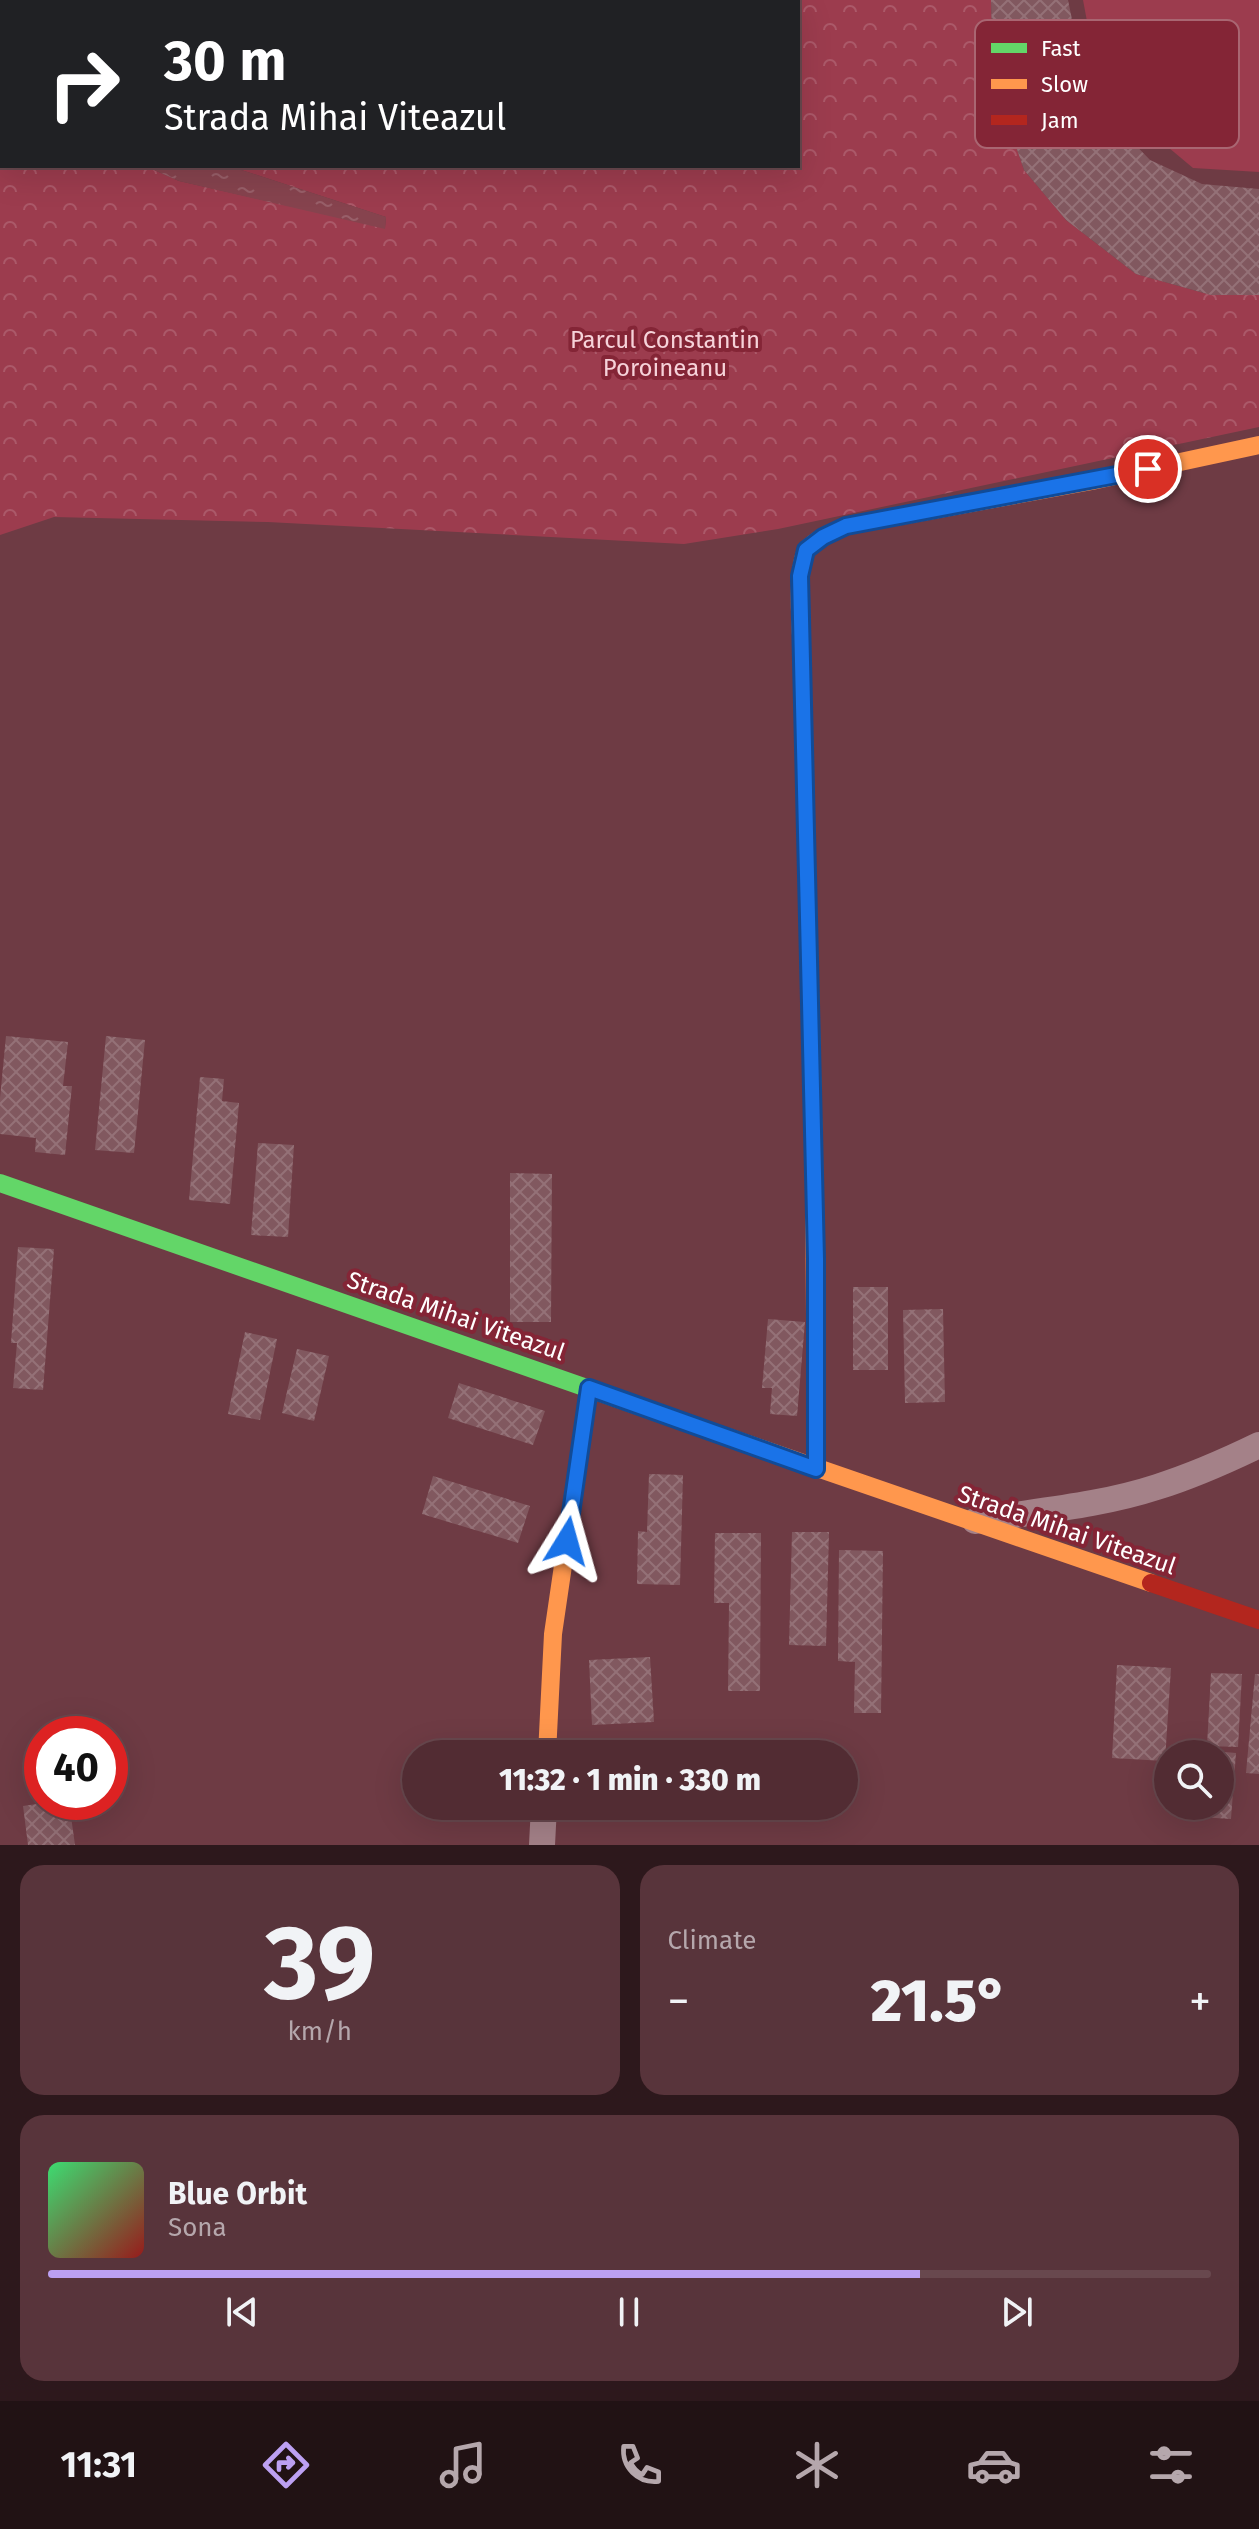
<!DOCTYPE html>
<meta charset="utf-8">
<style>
body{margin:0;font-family:"Fira Sans",sans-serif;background:#58343b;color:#f1f3f6;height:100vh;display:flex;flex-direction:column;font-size:30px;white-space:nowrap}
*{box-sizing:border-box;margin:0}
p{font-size:26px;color:#b5a7ac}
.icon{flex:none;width:44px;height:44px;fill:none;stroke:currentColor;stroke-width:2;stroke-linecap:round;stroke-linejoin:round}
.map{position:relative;height:1845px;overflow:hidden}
.drawer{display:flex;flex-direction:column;gap:20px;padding:20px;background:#2d181c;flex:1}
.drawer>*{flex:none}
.top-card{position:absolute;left:0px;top:0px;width:800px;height:168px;box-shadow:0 8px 32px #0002,0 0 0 2px #68484e;background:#202124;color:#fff;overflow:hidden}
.fabs{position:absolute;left:1154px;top:1740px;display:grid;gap:16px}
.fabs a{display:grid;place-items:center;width:80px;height:80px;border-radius:50%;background:#522c33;box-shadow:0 8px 32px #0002,0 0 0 2px #68484e;font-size:40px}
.speed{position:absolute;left:24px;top:1716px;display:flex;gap:16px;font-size:40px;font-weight:700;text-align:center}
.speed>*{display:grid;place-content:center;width:104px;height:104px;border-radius:50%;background:#522c33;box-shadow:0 8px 32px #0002,0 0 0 2px #68484e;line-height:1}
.speed .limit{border:12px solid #d22;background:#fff;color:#111}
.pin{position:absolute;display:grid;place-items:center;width:68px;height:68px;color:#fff;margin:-34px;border:4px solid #fff;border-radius:50%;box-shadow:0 2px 8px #0007}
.me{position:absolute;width:88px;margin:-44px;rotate:8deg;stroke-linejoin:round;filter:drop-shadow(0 0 6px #0008)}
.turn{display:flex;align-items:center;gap:28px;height:168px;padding:0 32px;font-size:36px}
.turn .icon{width:104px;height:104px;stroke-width:2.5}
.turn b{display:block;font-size:56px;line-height:68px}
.big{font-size:60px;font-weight:800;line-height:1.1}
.drawer .tile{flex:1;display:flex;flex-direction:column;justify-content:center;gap:12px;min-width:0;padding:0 28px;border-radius:24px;background:#58343b}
.drawer .dial{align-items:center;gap:0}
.dial b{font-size:104px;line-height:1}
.song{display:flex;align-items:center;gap:24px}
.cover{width:96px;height:96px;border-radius:12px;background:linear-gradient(135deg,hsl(140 70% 55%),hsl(0 70% 35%))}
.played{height:8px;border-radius:4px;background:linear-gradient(90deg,#bca0f2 75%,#68484e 75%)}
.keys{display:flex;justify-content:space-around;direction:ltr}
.heat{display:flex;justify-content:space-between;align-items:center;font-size:44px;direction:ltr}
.drawer .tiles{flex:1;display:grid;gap:20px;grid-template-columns:1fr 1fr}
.tile:last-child{grid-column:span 2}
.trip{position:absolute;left:402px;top:1740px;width:456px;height:80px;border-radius:40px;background:#522c33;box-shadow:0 8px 32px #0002,0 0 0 2px #68484e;font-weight:800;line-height:80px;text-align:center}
.tab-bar{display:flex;height:128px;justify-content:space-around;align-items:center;background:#211214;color:#b5a7ac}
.tab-bar .icon{width:56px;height:56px}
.tab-bar .active{color:#bca0f2}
.tab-bar b{font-size:36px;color:#f1f3f6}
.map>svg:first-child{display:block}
.park{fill:url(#park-crowns)}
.pitch{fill:#9c3c4e}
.water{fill:url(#water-ripples)}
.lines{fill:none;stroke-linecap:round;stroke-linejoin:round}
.stream{stroke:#86434e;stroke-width:10}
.building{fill:url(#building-cross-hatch)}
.street{stroke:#a48188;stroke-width:26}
.fast{stroke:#63d668;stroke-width:18}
.slow{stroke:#ff974d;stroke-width:18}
.jam{stroke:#b3261e;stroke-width:18}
.route-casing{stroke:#114b97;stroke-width:20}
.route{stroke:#1a73e8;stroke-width:14}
.labels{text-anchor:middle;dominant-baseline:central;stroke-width:8;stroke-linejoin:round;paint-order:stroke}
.park-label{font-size:24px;fill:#f6d2d9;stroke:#842536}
.street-label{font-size:24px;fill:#fff;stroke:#842536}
.key{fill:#842536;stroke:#a96672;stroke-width:2}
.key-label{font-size:22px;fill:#fff}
</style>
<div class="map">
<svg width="1259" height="1845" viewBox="0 0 1259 1845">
<defs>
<pattern id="park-crowns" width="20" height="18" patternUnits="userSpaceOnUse" patternTransform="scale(2)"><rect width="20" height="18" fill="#9c3c4e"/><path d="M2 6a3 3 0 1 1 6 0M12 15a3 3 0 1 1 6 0" fill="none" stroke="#ab5969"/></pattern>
<pattern id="water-ripples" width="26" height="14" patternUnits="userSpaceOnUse" patternTransform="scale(2)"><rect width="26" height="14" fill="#86434e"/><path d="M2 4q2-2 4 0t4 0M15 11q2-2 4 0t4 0" fill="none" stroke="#985f69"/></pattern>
<pattern id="building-cross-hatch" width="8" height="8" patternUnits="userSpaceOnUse" patternTransform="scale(2)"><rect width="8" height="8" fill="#81585f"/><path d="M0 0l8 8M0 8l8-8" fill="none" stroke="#947177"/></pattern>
</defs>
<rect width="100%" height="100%" fill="#6e3b44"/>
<path class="park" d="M0,0H991L993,79L1024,170L1066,220L1136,274L1211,295H1259V427L778,529L684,544L268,522L54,517L0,535V102H2V166H145L179,181L385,228L386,217L229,166H798V2H2V94L0,93Z"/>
<path class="pitch" d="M1083,0H1259V172L1193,168L1132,117L1105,76L1090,37Z"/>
<path class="water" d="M145,166H229L386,217L385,229L179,181Z"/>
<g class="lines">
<path class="stream" d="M111,2V0"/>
</g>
<path class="building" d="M991,0H1068L1081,63L1111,120L1150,160L1202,184L1259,189V295H1211L1136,274L1066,220L1024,170L993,79Z
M6,1036L68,1042L63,1086H72L65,1155L35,1152L36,1138L0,1134V1098Z
M106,1036L145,1040L134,1153L95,1150Z
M200,1077L224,1079L222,1101L239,1103L230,1204L189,1200Z
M258,1143L294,1145L288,1237L251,1235Z
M510,1173L552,1174L551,1322H510Z
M18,1247L54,1249L43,1390L13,1388L17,1343H11Z
M853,1287H888V1370H853Z
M943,1309L945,1402L905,1403L903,1310Z
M768,1319L805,1322L797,1416L770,1414L772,1388H762Z
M245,1332L277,1339L260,1420L228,1414Z
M297,1349L329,1356L314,1421L282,1413Z
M459,1383L545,1411L533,1445L448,1418Z
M649,1474L683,1475L680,1585L637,1584L638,1531L647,1532Z
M433,1476L530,1506L518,1543L422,1514Z
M792,1532H829L826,1646L789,1645Z
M715,1533H761L760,1691H728L729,1603H714Z
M839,1550L883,1551L881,1713H854L855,1662L838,1661Z
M650,1657L654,1722L592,1725L589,1660Z
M1117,1665L1171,1668L1165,1761L1112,1758Z
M1211,1673L1242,1674L1238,1747L1207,1746Z
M1255,1674H1259V1774L1246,1773Z
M1190,1749L1236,1753L1231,1819L1185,1816L1186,1806H1220V1754H1189Z
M50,1802H69L75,1845H28L23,1806Z
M585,1806H650V1818L585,1819Z"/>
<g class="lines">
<path class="street" d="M975,1521C1035,1511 1099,1506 1157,1487C1192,1476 1226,1461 1259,1445
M542,1845L544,1806"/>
<path class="fast" d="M802,654L814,1159
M0,1183L684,1422"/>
<path class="slow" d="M802,654C801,632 795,563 808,548C818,538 833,532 846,526L1092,481L1259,445
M814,1159L816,1469
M684,1422L1151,1583
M547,1754L553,1634L589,1388"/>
<path class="jam" d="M1151,1583L1259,1620"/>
</g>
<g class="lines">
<g class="route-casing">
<path id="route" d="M567,1541L589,1388L816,1469V1259L800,576L806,550L823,537L846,526L1148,469"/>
</g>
<use href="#route" class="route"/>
</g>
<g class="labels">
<g class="park-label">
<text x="665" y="340">Parcul Constantin<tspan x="665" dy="28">Poroineanu</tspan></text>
</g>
<g class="street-label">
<text transform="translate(456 1316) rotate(19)">Strada Mihai Viteazul</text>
<text transform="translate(1067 1530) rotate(19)">Strada Mihai Viteazul</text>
</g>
</g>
<rect x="975" y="20" width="264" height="128" rx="12" class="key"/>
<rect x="991" y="43" width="36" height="10" fill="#63d668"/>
<rect x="991" y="79" width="36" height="10" fill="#ff974d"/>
<rect x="991" y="115" width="36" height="10" fill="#b3261e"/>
<g class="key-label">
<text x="1041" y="56">Fast</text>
<text x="1041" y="92">Slow</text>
<text x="1041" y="128">Jam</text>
</g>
</svg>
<div class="fabs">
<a><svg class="icon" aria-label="search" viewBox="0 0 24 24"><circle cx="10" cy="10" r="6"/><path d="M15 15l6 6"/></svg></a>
</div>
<div class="speed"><div class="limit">40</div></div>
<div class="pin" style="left:1148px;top:469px;background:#d93025"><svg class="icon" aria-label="arrive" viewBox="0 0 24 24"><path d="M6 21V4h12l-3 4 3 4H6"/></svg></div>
<svg class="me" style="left:567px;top:1541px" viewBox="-20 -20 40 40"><path d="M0-17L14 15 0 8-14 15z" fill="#1a73e8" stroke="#fff" stroke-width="4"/></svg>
<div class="trip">11:32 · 1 min · 330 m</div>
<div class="top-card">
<div class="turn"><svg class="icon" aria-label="right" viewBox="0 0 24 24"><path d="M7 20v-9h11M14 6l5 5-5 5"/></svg><div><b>30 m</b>Strada Mihai Viteazul</div></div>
</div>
</div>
<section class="drawer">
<div class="tiles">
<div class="tile dial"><b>39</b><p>km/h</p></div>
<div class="tile"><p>Climate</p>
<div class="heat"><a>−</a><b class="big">21.5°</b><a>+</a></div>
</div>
<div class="tile">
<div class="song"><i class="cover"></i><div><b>Blue Orbit</b><p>Sona</p></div></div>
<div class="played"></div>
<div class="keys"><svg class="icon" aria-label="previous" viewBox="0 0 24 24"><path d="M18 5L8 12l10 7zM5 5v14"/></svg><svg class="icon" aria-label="pause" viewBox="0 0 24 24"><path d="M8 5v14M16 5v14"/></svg><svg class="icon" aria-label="next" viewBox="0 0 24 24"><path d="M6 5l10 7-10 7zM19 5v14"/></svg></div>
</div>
</div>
</section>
<nav class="tab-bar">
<b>11:31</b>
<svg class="icon active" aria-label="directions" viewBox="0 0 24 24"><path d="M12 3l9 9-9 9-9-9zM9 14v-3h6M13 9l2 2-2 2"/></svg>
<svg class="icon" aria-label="music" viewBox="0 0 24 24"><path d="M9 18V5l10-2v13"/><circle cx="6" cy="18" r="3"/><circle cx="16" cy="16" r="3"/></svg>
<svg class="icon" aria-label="phone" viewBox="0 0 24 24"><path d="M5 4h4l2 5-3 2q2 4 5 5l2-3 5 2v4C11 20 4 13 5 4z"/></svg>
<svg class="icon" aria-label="climate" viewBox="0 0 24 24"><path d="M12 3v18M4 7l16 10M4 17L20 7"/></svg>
<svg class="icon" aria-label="car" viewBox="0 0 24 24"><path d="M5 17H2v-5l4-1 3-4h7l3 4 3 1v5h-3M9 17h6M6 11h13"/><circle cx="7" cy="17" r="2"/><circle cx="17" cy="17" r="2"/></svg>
<svg class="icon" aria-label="filters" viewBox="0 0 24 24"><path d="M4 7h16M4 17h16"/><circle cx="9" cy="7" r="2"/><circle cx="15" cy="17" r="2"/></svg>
</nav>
